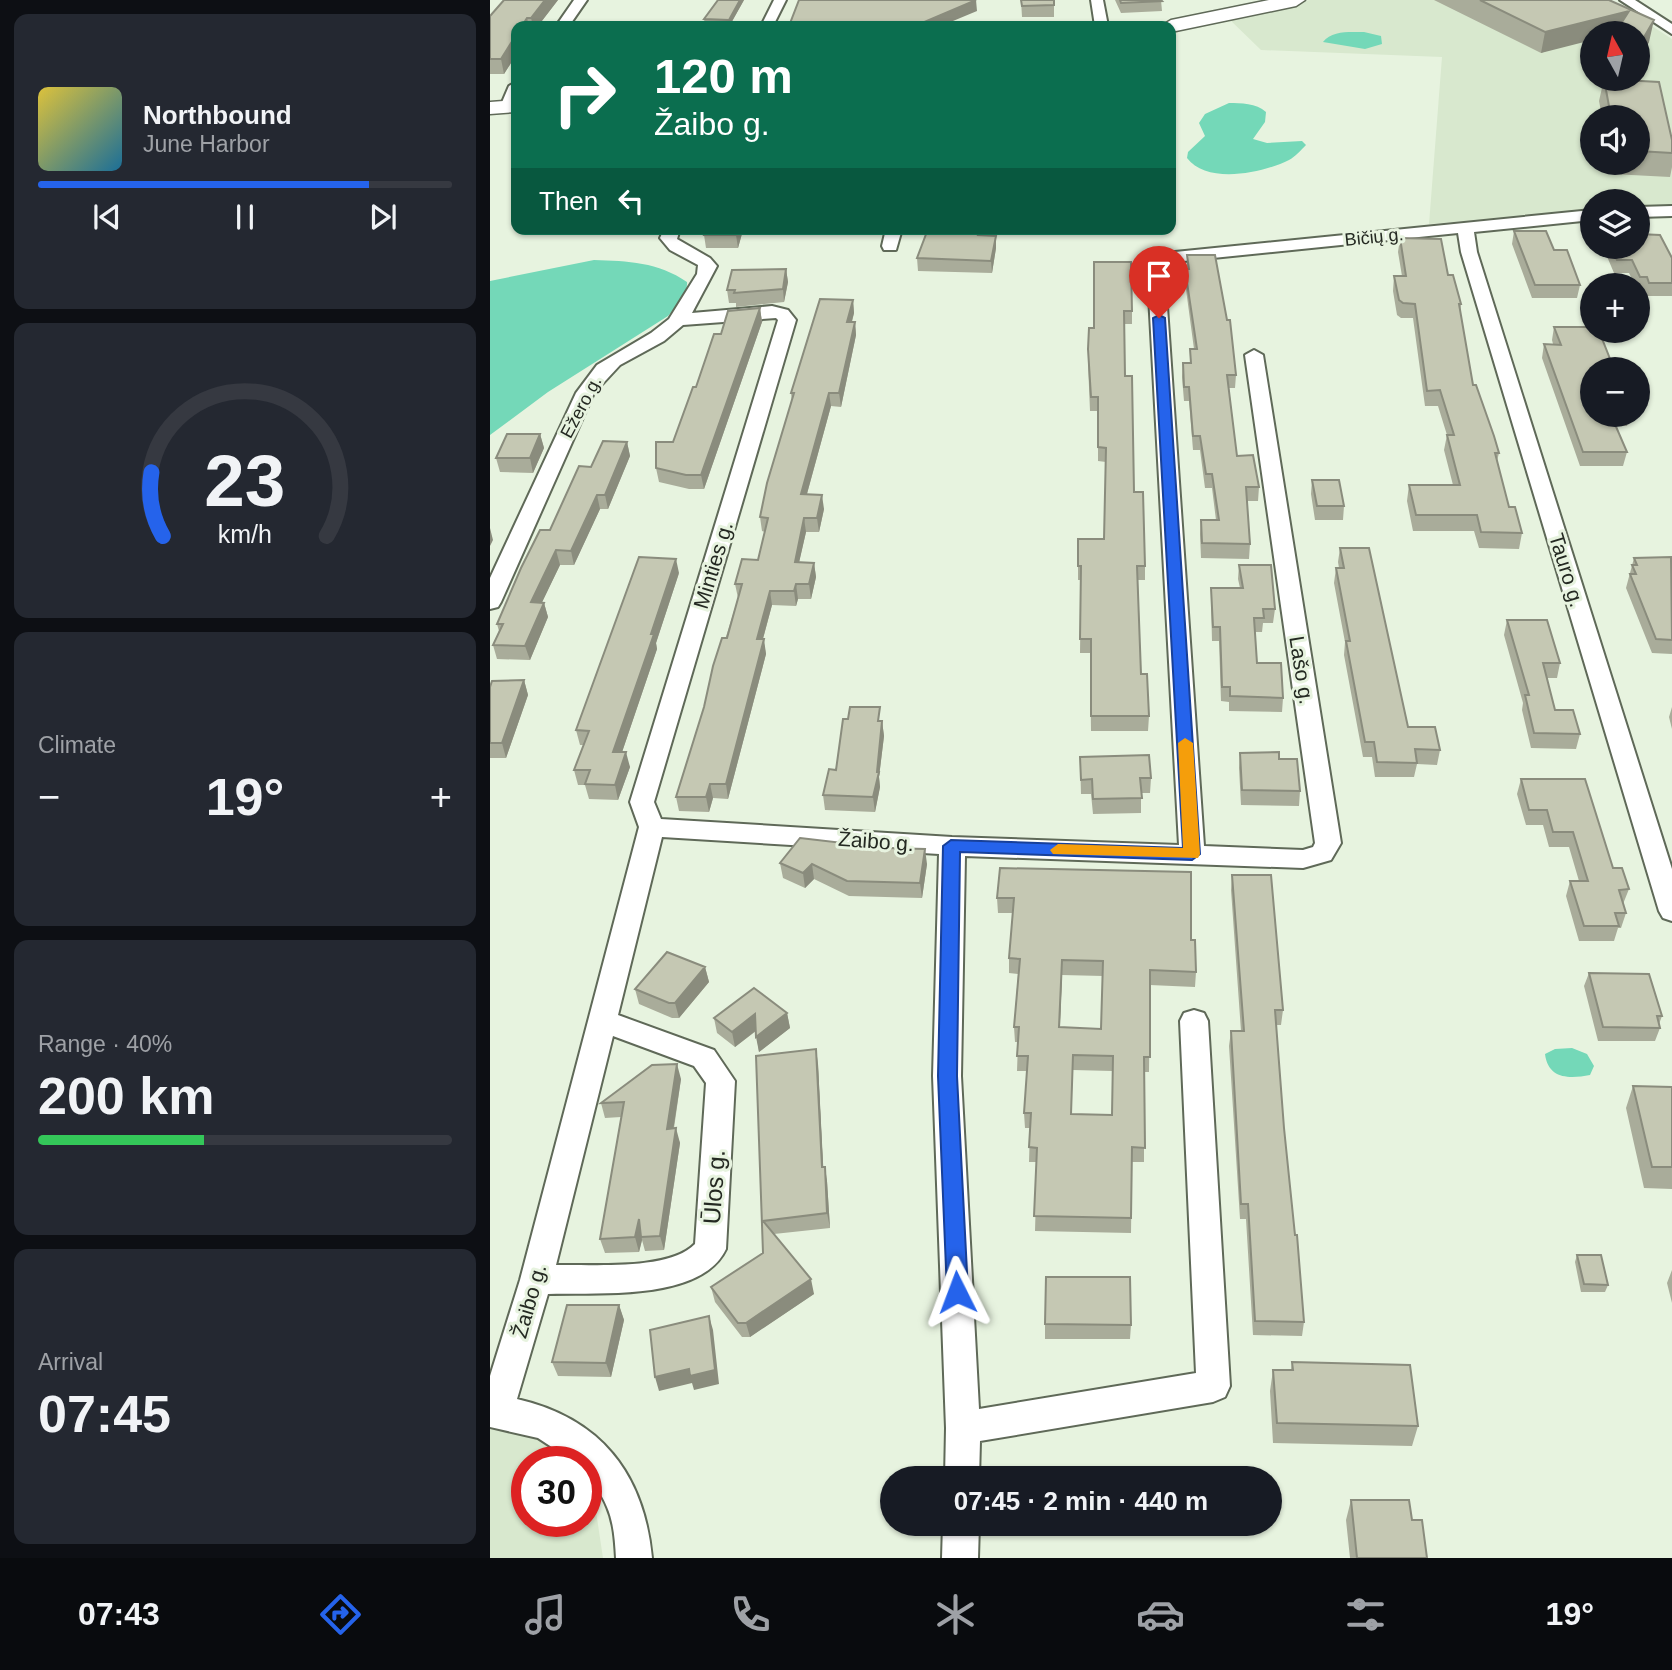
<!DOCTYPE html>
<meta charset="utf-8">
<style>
body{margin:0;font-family:Helvetica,sans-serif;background:#242831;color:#f1f3f6;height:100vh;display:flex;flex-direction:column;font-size:26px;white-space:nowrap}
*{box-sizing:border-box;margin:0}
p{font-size:23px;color:#9ea1a6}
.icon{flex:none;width:38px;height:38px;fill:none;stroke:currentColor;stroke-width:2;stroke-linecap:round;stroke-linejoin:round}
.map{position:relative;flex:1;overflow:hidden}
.sheet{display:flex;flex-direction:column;gap:14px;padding:14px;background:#0d0f14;width:490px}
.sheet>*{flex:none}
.top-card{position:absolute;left:21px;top:21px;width:665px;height:214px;border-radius:14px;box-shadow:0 2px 5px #0004;background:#0b6e4f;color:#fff;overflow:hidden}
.needle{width:46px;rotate:352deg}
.buttons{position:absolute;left:1090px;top:21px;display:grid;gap:14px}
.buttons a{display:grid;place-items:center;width:70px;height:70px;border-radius:50%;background:#171b24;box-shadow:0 2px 5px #0004;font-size:35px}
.speed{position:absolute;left:21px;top:1446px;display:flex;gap:14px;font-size:35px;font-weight:700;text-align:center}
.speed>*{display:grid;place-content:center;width:91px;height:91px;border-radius:50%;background:#171b24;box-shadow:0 2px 5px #0004;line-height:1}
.speed .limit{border:10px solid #d22;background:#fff;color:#111}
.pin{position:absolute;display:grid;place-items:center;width:60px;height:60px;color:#fff;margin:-72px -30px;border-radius:50% 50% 50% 0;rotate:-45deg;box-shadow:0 0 7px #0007}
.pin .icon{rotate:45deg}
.me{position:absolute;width:77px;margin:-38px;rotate:357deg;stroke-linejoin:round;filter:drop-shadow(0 0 5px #0008)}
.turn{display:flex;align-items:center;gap:24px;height:147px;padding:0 28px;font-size:32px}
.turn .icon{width:91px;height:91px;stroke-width:2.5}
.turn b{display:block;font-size:49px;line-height:60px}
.then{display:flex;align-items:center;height:66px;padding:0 28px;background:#0003;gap:14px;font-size:26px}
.big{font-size:52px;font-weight:600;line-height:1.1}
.sheet .tile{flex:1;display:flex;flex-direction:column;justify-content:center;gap:10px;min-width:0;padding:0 24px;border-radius:14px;background:#242831}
.sheet .dial{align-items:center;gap:0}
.dial svg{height:182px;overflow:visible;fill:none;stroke:#363941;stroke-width:7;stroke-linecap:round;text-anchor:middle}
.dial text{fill:#f1f3f6;stroke:none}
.song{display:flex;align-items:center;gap:21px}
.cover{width:84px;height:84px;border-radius:10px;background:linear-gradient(135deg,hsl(50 70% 55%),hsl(200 70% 35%))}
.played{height:7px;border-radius:4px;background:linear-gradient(90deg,#2563eb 80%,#363941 80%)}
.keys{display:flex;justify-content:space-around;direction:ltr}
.heat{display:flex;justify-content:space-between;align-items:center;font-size:38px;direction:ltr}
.charge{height:10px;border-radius:5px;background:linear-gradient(90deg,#34c759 40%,#363941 0)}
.trip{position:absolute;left:390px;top:1466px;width:402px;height:70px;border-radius:35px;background:#171b24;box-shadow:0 2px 5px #0004;font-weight:600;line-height:70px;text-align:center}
.dock{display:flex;height:112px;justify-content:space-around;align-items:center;background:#090b0e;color:#9ea1a6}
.dock .icon{width:49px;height:49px}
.dock .on{color:#2563eb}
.dock b{font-size:32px;color:#f1f3f6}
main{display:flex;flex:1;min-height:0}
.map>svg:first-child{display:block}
.built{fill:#d8e8ce;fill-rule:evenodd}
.water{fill:#74d8b8}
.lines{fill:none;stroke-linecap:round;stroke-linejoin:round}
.street-casing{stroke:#5f6958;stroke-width:4}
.secondary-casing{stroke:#5f6958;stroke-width:3}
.street{fill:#fff;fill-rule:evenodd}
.secondary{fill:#fff;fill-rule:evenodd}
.wall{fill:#a9ac9a;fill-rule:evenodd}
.shaded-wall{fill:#8a8c7d}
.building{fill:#c5c8b3;stroke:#8a8c7d;stroke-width:2;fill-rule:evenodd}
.route{fill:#2563eb;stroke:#184099;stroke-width:2}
.slow{fill:#f59e0b}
.labels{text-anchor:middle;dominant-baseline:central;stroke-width:6;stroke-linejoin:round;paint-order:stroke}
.far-street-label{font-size:18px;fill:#242922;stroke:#e7f3df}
.street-label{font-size:21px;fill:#242922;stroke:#e7f3df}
.near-street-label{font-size:24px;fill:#242922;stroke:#e7f3df}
</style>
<main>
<section class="sheet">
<div class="tile">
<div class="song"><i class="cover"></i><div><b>Northbound</b><p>June Harbor</p></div></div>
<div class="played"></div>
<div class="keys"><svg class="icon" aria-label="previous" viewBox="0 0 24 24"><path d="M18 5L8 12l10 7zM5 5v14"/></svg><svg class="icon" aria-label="pause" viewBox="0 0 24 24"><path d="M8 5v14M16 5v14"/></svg><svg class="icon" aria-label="next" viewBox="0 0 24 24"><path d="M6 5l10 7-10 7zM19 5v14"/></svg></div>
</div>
<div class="tile dial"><svg viewBox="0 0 100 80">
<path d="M14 69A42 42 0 1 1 86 69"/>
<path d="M14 69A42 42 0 0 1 9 41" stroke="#2563eb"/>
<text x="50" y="56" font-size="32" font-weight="700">23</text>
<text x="50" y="72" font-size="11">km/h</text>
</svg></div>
<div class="tile"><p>Climate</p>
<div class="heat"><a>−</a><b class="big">19°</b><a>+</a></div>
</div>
<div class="tile"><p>Range · 40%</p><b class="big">200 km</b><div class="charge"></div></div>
<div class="tile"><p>Arrival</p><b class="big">07:45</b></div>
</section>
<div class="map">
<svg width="1182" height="1558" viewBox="0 0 1182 1558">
<rect width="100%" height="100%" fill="#e7f3df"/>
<path class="built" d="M820,0H1121L1182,39V207L1148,208V201H1102V211L939,224L952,57L771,50L737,17ZM1102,33H1148V79H1102ZM1102,117H1148V163H1102Z
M0,1428L48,1439L83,1460L37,1461V1521H96V1484L104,1498L113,1558H0Z"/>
<path class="water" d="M874,32L891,36L892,44L875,49L833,42C842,30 860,32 874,32Z
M739,103C751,103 766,103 776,112L775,122L763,139L777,143L812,141L816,145C811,150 805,157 799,160C773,173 717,185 697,158L698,152L715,136L709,123L715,114Z
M104,260C138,261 168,262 197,282C198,296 186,306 178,316L58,392L0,435V281Z
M1082,1048L1097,1054L1104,1066L1100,1075C1079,1079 1058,1079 1055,1054L1065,1049Z"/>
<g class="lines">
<g class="street-casing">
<path id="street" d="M84,0H97L79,26H66Z
M284,0H296L283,26H271Z
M601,0H613L618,26H605Z
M1130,0H1145L1182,24V34Z
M26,82L24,107L22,110H12L10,107L19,86Z
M1182,206V216L1148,217V207Z
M1102,210V220L984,232L987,252L1182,869V921L1173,918L1169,911L971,252L968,233L674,263L714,846L813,850L823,847L825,843L755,355L764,350L773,355L851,843L841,860L813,868L475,856L471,1076L489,1409L706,1373L690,1021L694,1013L704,1010L714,1013L718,1021L740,1386L735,1397L723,1402L490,1441L489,1479H455L456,1428L443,1076L449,854L172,837L128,1015L224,1050L245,1081L236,1249C211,1302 108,1292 58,1294L27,1399C111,1418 154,1474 162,1558H126C125,1541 124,1523 117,1507C111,1490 96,1480 96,1461H83L48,1438L0,1427V1376L30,1280L149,827L140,802L288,320L286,318L193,325L174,341L130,365L104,393L11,602L8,607L0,609V578L86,393L107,365L161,333L179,319L207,274L208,265L180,250L170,238L174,229H190L187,239L220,258L227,266L202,313L282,306L298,310L306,320L164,802L171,819L462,837L689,845L657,259L665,254ZM123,1036L204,1066L216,1083L205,1244C179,1271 102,1264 66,1265Z
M396,229H412L406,250H394L392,246Z
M453,1524H489L488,1558H452Z"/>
</g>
<g class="secondary-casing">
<path id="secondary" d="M779,0H815L806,6L681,32V26H671L681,20Z
M26,100V112L0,114V102Z"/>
</g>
<use href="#street" class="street"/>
<use href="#secondary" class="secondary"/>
</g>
<path class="wall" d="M14,0H68L48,26H26V55L14,74H0V16Z
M228,0H254L240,25H215L214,19Z
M531,0H564V17H532Z
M625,0H671L672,11L631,13Z
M944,0H1119L1159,42L1148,61V33H1102L1051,53Z
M1114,79L1182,140V167L1180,177L1122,174L1120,163H1148V117H1112L1109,101Z
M211,229H326V230H253L248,248H216L214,235L215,232H212Z
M490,229H494L493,236L506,248L502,273L428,271L427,258Z
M1024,231L1064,250L1090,285L1087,298H1042L1022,244Z
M910,238L958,275L971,304L970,311L983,385L1009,453L1007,461L1019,507L1032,533L1029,549L989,548L984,531H923L917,501L919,485H963L954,450L957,435L948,406H935L923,318H911L907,315L903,291L904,276H912L908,252Z
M1113,247H1148L1182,258V296H1156L1154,291L1148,290V285H1145L1139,273H1124Z
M697,255L746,375L745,388H739L747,456L769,487L768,501H757L760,544L759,559L711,558L710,534L711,520H726L722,488H715L710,450H703L699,401H694L692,377L693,363H700V349H704L695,282V269H697Z
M604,262L642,311V324H634L635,376L644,492L655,566V580H648L651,674L659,716L658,731H601L600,653H590L591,580H588V539H614L616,462L608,461V411H600L598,363L599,328H604Z
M296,269L298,282L294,302L246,307V303H239L237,290Z
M363,300L364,313L362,322H365L366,335L351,407L341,406L317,494L334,509L329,532H316L309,562L324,563L326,577L321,599H308L306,606L282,605L273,639L276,654L238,799L223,798L219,812L189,811L186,797L248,598L245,584L268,560L275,532L272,531L270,517L302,402L301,393Z
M270,308L272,322L214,489H199L169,482L166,468L183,442L206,387L231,334Z
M1064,327L1102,415H1140L1137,426H1126L1137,452L1133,466H1090L1052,358L1054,344H1063L1062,340Z
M50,434L54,448L43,473L10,472L6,458Z
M137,442L140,456L118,509H110L84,565H70L52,602L54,603L58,617L40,660L7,659L3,645L9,631L7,624L60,530L101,467Z
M822,480L854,506L853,520H825L821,494Z
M850,548L918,727L950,750L947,765L927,764L924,777H885L882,757H873L854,655L855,642L844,583L846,568H849L848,562Z
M1144,558L1182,559V654L1162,653L1136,588Z
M749,565L785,609L783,623H773L772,632H765L767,663L793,698L792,712L739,711V702L731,701L729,641H722L721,602V588H750L748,579Z
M189,573L166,643L167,649L132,752L140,767L128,800L99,799L95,785H88L84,770L94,745H90L86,730Z
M1017,620L1070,663L1067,678H1057L1065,710L1090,734L1086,749L1041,748L1032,710L1033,703L1014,635Z
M34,680L38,695L16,758H0V687Z
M1182,707V729L1179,717Z
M391,721H392L394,736L389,777L390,787L385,812L335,810L333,795L346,770Z
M750,753L789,759L810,791L809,806L751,805L749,768Z
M590,757L661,778L660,793H651V813L603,814L601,794H591Z
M1031,779L1123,868L1139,889L1133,904L1136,913L1131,928H1128L1124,941H1089L1076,896L1080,881H1089L1079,847H1059L1053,825H1036L1027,794Z
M362,847L437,864L432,898L359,896L324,879L315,888L293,878L290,863Z
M510,868L701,940L706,972L705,987L660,985L659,1072H654V1162H642L641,1233L545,1231L547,1162H539L540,1128H535L534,1113L537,1071H527L528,1042H525L524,1027L528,974L519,973V958L523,913H508L507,898ZM572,975L613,976L611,1029L570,1027ZM583,1070L622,1071V1115L581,1114Z
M742,875L793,1010L791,1025H786L794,1128L814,1322L812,1336L763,1335L756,1219H750L739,1046L741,1031H751L741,890Z
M215,967L219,982L189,1018H182L149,1004L145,989Z
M1099,973L1172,1016L1169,1024L1170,1028L1165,1041H1108L1094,986Z
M297,1013L300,1028L269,1052L266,1031L245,1047L227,1033L224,1018Z
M266,1056L328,1064L333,1167L337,1181L340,1228L284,1234L324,1294L260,1337H252L225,1302L221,1287L273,1253Z
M191,1079L184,1128L190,1143L174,1250L155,1251L152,1240L149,1252L115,1253L110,1239L131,1117L115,1118L111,1103Z
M1143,1086L1182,1087V1189L1154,1188L1136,1108Z
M1087,1255L1118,1285L1115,1292H1091L1085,1262Z
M1182,1270V1303L1177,1283Z
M129,1305L134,1320L121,1377L68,1376L62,1362Z
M555,1324L641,1325L640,1339H555Z
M802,1362L928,1426L922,1446L783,1443L780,1391L783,1370H801Z
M861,1500L937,1558H860L856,1520Z"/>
<path class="shaded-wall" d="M55,0H68L48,26H43L41,18Z
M250,0H254L240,25L239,20Z
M486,0L487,11L451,26H425Z
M1139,11L1132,33H1102V40L1051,53L1055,32Z
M37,18L39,26H32Z
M1164,20L1159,42L1148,61V54L1150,44Z
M26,35V55L14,74L11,59Z
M248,229H253V230L248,248L246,235Z
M490,229H494V233L489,248L488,235Z
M506,236V248L502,273L501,261Z
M296,269L298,282L294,302L293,289Z
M363,300L364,313L358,335L357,322Z
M270,308L272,322L214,489L211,475Z
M365,322L366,335L351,407L349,393Z
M339,393L341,406L313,508L311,494Z
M50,434L54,448L43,473L40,458Z
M137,442L140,456L118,509L115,495Z
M107,495L110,509L84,565L81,551Z
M332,495L334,509L329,532L327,518Z
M314,518L316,532L306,576L305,562Z
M0,528L3,540L0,546Z
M66,550L70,565L45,617L41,602Z
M186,559L189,573L166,643L167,649L127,767L123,752Z
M324,563L326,577L321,599L319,584Z
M306,584L308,599L306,606L304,591Z
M280,591L282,605L269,653L267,639Z
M54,603L58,617L40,660L35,646Z
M274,639L276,654L238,799L236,784Z
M34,680L38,695L16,758L12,743Z
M392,721L394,736L389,777L390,787L385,812L383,797Z
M136,752L140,767L128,800L125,785Z
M220,784L223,798L219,812L216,797Z
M435,849L437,864L432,898L430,883Z
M322,864L324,879L315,888L313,873Z
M572,960V975L569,1042V1027Z
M215,967L219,982L189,1018L185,1003Z
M297,1013L300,1028L269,1052L266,1037Z
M265,1014L268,1029L245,1047L242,1032Z
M326,1049L328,1064L334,1182L332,1167Z
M187,1064L191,1079L181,1144L177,1129Z
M186,1128L190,1143L174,1250L170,1236Z
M335,1167L337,1181L340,1228L337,1213Z
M149,1219L152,1240L149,1252L145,1237Z
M321,1279L324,1294L260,1337L256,1323Z
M129,1305L134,1320L121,1377L116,1363Z
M219,1316L223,1330L229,1384L204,1390L202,1383L169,1391L165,1377Z"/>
<path class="building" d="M14,0H55L41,18H37L32,26H26V35L11,59H0V16Z
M228,0H250L239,20L214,19Z
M309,0H486L425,26H340L336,25V26H299Z
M531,0H564V5L532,6Z
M630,0H671L672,1L631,3Z
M990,0H1119L1164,20L1150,44L1148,43V33H1125L1139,11L1055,32Z
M1114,79L1169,82L1182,140V153L1148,151V117H1121Z
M216,229H248L246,235H214Z
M438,229H490L488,235L506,236L501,261L427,258Z
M1024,231H1056L1064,250H1077L1090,285H1045Z
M1148,234L1170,235L1182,258V283H1159L1157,277H1150L1142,260H1127L1121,247H1148Z
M910,238L951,239L958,275H963L971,304H969L983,385H986L1004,436L1009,453H1005L1019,507H1025L1032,533L991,532L987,515H926L919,485H970L957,435H964L950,390L937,391L925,304L913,303L909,300L904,276H916Z
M697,255H725L737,320H740L746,375H737L747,456L763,455L769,487H756L760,544L712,543L711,520H729L722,474H716L710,436H703L699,387H694L693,363H701L700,349H707L695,269H699Z
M604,262H641L642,311H634L635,376H642L644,492H653L655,566H647L651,674H657L659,716H601V639H590L591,566H588V539H614L616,448L608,447V397H601L598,349L599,328H604Z
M296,269L293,289L244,293L245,290H237L242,270Z
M330,299L363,300L357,322H365L349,393H339L311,494L332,495L327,518H314L305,562L324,563L319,584H306L304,591H280L267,639H274L236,784H220L216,797H186L214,707L223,666L232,638H237L252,584H245L252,559L268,560L278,518L270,517L277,483L304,393H301Z
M270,308L211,475H196L166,468V442H183L203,387H206L224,334H231L238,311Z
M1064,327H1102V331H1109L1124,369H1102V415H1121L1137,452H1093L1054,344L1071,345Z
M17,434H50L40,458H6Z
M113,441L137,442L115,495H107L81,551L66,550L41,602L54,603L35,646L3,645L13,624H7L31,568L50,530H60L89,466L101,467Z
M822,480H849L854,506H827Z
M850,548H879L918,727H945L950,750L925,749L927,763L887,762L884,742H875L856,641H860L846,568H854Z
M149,557L186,559L161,634H164L123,752H136L125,785L95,784L100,770H84L99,731L86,730Z
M1181,557L1182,640L1166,639L1140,574H1146L1142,565H1147L1144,558Z
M749,565H781L785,609H773L774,618H764L767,663H791L793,698L740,696V687H732L730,627H723L721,588H753Z
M1017,620H1057L1070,663H1053L1065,710H1083L1090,734L1044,733L1035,695H1039Z
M34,680L12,743H0V687L2,681Z
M360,707H390L388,721H392L387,772H389L383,797L333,795L339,769L346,770L353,719H358Z
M789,752V759H807L810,791L752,790L750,753Z
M659,755L661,778H650L652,798L603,799L602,779L591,780L590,757Z
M1031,779H1095L1123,868H1132L1139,889L1129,890L1136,913H1125L1129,926H1094L1080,881H1098L1083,832H1063L1057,810H1039Z
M310,838L362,844L361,847L435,849L430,883L357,881L322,864L313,873L290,863Z
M510,868L701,872V940H705L706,972L660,970V1057H654L655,1148L642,1147L641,1218L544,1216L547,1148L539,1147L541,1113H534L538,1056H527L529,1027H524L530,959L519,958L524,898H507ZM572,960L613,961L611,1029L569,1027ZM583,1055L623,1056L622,1115L581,1114Z
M742,875H781L793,1010H785L794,1128L805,1235H807L814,1322L765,1321L758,1204H751L741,1031H754Z
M177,952L215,967L185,1003H179L145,989Z
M1099,973L1159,974L1172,1016H1167L1170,1028L1113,1027Z
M264,988L297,1013L266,1037L265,1014L242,1032L224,1018Z
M326,1049L332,1167H335L337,1213L273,1221L321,1279L256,1323H248L221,1287L273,1253L266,1056Z
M187,1064L177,1129L186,1128L170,1236L151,1237L149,1219L145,1237L110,1239L134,1102L111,1103L162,1065Z
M1143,1086L1182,1087V1167H1162Z
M1087,1255H1111L1118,1285L1094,1284Z
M556,1277H640L641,1325L555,1324Z
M77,1305H129L116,1363L62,1362Z
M219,1316L225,1370L200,1376L199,1369L165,1377L160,1330Z
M802,1362L920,1365L928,1426L787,1423L783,1370H803Z
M861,1500H919L922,1520H932L937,1558H867Z"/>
<path class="route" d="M669,315L675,318L710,854L702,860L470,852L467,1076L478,1292L475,1299L467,1302L460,1299L457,1292L448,1076L453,846L461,840L693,848L663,318Z"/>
<path class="slow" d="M695,738L703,743L710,854L708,858L563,854L560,850L568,844L693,848L688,743Z"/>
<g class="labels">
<g class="far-street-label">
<text transform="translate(884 237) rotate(-6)">Bičių g.</text>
<text transform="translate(91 407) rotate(-62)">Ežero g.</text>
</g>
<g class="street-label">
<text transform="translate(223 565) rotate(-73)">Minties g.</text>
<text transform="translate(1077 570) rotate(73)">Tauro g.</text>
<text transform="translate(812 670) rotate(81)">Lašo g.</text>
<text transform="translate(386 841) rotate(4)">Žaibo g.</text>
<text transform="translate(39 1301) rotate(-74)">Žaibo g.</text>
</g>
<g class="near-street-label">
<text transform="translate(224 1187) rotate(-86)">Ūlos g.</text>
</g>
</g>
</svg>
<div class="buttons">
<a><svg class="needle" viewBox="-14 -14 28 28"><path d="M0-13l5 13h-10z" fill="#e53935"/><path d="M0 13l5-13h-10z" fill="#9ea1a6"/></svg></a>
<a><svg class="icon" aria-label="sound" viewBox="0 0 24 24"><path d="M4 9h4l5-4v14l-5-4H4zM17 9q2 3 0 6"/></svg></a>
<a><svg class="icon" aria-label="layers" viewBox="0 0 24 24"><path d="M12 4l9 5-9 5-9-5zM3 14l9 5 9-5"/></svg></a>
<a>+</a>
<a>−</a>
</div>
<div class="speed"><div class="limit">30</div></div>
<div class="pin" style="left:669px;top:318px;background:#d93025"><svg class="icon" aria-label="arrive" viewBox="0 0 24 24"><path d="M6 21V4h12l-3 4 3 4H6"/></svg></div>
<svg class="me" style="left:467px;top:1292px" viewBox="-20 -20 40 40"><path d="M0-17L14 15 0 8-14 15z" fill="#2563eb" stroke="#fff" stroke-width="4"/></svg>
<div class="trip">07:45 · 2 min · 440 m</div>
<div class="top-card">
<div class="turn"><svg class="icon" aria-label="right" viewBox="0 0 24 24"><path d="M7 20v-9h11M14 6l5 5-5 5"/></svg><div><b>120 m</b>Žaibo g.</div></div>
<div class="then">Then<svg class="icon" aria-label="left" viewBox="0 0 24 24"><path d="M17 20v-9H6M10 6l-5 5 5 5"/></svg></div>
</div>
</div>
</main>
<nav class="dock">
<b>07:43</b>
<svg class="icon on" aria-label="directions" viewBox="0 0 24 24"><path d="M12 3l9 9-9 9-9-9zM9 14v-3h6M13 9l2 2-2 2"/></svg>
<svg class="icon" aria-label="music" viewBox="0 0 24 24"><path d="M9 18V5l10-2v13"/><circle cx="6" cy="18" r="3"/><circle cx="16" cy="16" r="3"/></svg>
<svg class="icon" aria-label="phone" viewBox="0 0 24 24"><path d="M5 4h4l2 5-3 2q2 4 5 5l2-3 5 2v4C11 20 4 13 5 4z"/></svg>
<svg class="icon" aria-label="climate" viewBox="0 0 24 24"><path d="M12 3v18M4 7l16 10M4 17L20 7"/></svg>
<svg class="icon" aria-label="car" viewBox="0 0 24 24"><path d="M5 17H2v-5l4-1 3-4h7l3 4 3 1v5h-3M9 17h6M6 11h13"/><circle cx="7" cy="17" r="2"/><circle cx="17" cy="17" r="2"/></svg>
<svg class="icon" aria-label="filters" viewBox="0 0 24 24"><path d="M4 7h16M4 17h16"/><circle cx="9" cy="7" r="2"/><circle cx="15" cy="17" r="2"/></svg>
<b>19°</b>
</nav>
